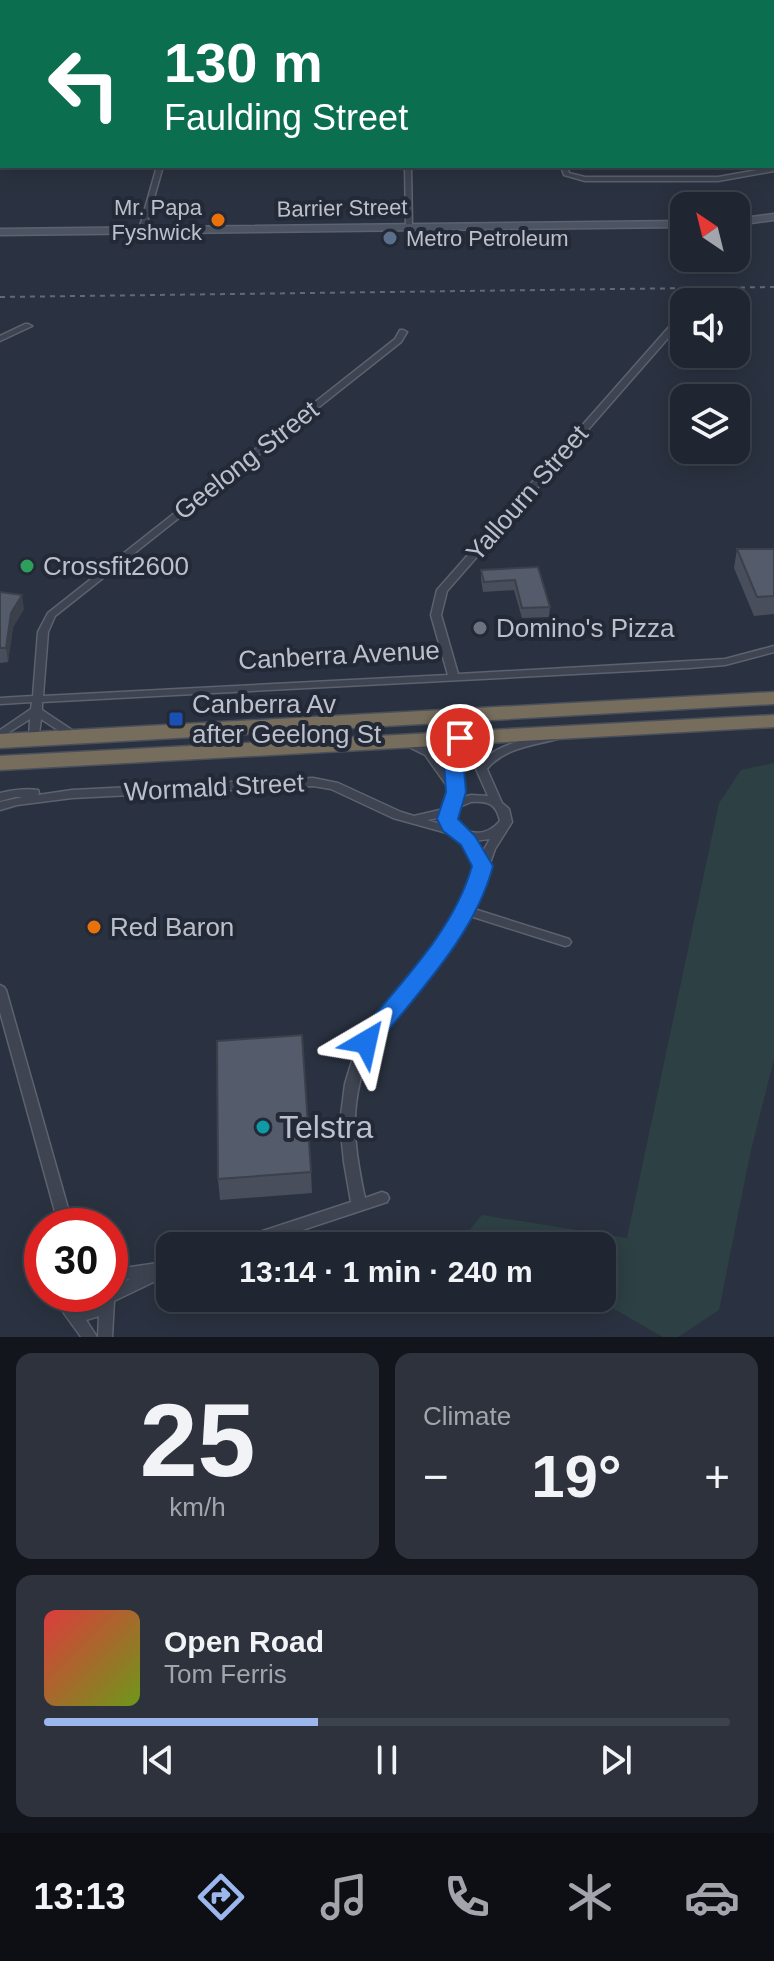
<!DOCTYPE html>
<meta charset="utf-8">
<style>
body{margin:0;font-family:Arial,sans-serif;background:#2d323d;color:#f1f3f6;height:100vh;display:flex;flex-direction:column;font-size:30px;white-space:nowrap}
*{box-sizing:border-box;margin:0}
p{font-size:26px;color:#a2a5ab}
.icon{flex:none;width:44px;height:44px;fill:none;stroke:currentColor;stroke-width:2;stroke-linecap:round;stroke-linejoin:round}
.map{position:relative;height:1337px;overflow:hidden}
.details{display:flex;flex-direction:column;gap:16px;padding:16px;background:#12151b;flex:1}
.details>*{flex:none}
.guide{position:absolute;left:0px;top:0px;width:774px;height:168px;box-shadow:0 4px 20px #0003,0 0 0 2px #3d434d;background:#0b6e4f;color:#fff;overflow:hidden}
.needle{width:52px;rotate:325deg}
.controls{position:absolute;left:670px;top:192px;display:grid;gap:16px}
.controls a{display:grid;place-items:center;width:80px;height:80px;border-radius:16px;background:#202631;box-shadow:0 4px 20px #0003,0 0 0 2px #3d434d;font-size:40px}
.speed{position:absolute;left:24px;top:1208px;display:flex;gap:16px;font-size:40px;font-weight:700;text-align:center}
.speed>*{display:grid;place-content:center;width:104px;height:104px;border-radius:50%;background:#202631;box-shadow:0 4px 20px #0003,0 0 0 2px #3d434d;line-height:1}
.speed .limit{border:12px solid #d22;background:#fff;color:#111}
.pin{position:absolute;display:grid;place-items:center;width:68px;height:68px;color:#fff;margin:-34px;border:4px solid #fff;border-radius:50%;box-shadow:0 2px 8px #0007}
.me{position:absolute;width:88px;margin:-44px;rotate:36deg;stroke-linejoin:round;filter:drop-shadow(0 0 6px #0008)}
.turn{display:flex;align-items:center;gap:28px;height:168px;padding:0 32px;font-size:36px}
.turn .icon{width:104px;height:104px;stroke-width:2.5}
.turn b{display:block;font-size:56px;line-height:68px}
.big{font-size:60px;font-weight:700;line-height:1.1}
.details .tile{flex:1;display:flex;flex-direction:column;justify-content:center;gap:12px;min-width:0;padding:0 28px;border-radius:16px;background:#2d323d}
.details .dial{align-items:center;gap:0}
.dial b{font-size:104px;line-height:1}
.song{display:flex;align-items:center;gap:24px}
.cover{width:96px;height:96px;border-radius:12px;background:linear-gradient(135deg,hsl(0 70% 55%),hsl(80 70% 35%))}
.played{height:8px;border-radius:4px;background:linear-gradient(90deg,#9cb7ee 40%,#3d434d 40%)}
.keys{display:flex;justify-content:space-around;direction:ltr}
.heat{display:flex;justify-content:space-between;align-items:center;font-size:44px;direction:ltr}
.details .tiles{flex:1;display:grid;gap:16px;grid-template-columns:1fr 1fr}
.tile:last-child{grid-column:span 2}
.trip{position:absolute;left:156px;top:1232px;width:460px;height:80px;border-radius:16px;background:#202631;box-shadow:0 4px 20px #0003,0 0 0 2px #3d434d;font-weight:700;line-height:80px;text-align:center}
.tabs{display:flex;height:128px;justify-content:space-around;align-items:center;background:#0d0f14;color:#a2a5ab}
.tabs .icon{width:56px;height:56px}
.tabs .active{color:#9cb7ee}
.tabs b{font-size:36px;color:#f1f3f6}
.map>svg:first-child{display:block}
.green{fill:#2d4043}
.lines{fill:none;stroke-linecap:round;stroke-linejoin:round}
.street-casing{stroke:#5c626e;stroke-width:3}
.secondary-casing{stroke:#5c626e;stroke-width:3}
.highway-casing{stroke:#494f5b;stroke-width:3}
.street{fill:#3e4451;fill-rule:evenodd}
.secondary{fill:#4c5463;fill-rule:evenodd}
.highway{fill:#766d5c;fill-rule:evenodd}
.rail{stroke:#616877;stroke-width:2;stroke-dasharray:5 5;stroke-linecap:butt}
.wall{fill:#484e5c}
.shaded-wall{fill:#3b404b}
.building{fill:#545b6b;stroke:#3b404b;stroke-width:2}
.route{fill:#1a73e8;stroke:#114b97;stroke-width:2}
.food-dot{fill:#e8710a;stroke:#232936;stroke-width:3}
.service-dot{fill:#5c6f8a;stroke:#232936;stroke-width:3}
.leisure-dot{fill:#2e9e5b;stroke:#232936;stroke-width:3}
.worship-dot{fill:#6b7280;stroke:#232936;stroke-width:3}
.transit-dot{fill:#1a4fb4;stroke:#232936;stroke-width:3}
.culture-dot{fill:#0f9aa8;stroke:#232936;stroke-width:3}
.labels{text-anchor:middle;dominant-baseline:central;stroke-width:8;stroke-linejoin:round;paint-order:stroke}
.far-poi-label{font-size:22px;fill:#bbc0cb;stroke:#232936;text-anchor:end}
.far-street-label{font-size:22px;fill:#bbc0cb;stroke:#232936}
.street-label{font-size:26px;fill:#bbc0cb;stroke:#232936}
.poi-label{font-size:26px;fill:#bbc0cb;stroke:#232936;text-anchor:start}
.near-poi-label{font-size:32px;fill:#bbc0cb;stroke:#232936;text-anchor:start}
</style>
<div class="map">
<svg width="774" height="1337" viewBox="0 0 774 1337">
<rect width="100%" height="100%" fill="#2a3241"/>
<path class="green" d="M774,763V1059L750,1154L719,1310L678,1337H663L595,1298H602V1246H456L482,1215L627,1238L719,803L741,770Z"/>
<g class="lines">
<g class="street-casing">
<path id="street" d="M33,0H45L51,2H39Z
M602,0H608L609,2H603Z
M772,23H774V27H772Z
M772,146L774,147V151L772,150Z
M157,166H163L145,230L142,232L139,230Z
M405,166H411L412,227L409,229L406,227Z
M561,166H567L569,173L585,177H718L774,167V171L718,181H585L564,175Z
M25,324H28L32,326L0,341V336Z
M669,327H675L676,329L447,591L441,615L458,674L725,659L774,646V652L725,665L689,668L42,702V710L78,734L79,736L78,738H70L41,719L38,741L34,742L29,739L30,719L0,738V730L31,709L32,702L0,704V698L33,696L38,632L48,613L395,339L400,330H403L407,332L401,342L55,616L48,632L43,696L448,675L431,615L437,590Z
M553,734L557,735L558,737L557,739C531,746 504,748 487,769L502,803L509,809L512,822L495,849L474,909L569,939L571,942L569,945L565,946L470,916L372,1044C349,1101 352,1139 365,1198L382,1192L387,1194L389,1198L387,1202L254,1246H228L230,1242L235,1240L351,1202L344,1162L340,1123L345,1084L351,1064L361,1039L462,910L477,866L471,854L458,836L393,818L331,789L313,786L72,798L17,805L0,810V802L23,797H15L0,801V793C13,790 25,788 38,790L39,793L38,795L72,790L313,778L338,783L401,812L414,816L444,809L450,790L425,755L405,745L404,743L405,741C426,740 438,757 449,773L447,751L456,736H464L480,747L484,759C504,742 528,739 553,734ZM462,744L471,751L476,769L488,796L471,795L459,798L461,792L457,751ZM471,802C489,801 496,804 500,821C487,836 471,836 455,824L454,812L455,809ZM443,817L444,825L427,820ZM490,839L482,853L473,841Z
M0,985L4,987L6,990L73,1226H59L0,1012Z
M170,1261V1274L114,1301L112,1337H98L99,1316L86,1320L97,1337H81C71,1322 60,1311 54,1294H68C76,1313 92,1309 102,1294H110V1288L130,1279L110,1282V1270L158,1263L162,1264Z"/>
</g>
<g class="secondary-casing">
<path id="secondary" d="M772,108H774V112H772Z
M774,214V220L736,225V219Z
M684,221V227L0,235V229Z"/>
</g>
<g class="highway-casing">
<path id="highway" d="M774,692V704L0,748V734Z
M774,715V727L0,770V756Z"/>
</g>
<use href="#street" class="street"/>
<use href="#secondary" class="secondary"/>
<use href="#highway" class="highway"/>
<path class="rail" d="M0,297L774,287"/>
</g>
<path class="wall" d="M737,549H774V614L754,616L734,568Z
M538,567L550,607L549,617L522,618L514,590L483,592L481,579V570Z
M0,592L24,609L13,627L8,662L0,663Z
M311,1172L312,1193L220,1200L218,1179Z"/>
<path class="shaded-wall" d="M22,595L24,609L13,627L8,662L6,648L11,613Z"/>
<path class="building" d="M0,99H2V109H0Z
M737,549H774V596L757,597Z
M538,567L550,607L522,608L515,580L484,582L481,570Z
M0,592L22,595L11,613L6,648H0Z
M302,1035L311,1172L218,1179L217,1041Z"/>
<path class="route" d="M460,732L470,738L462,747L466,792L458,819L475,836L493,866C475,935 418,992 374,1048L366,1051L358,1048L354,1042L358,1035C399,984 454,931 472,866L461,845L443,831L437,819L446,792L443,746L453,734Z"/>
<g class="food-dot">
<circle cx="218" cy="220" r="8"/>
<circle cx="94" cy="927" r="8"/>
</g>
<circle class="service-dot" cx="390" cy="238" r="8"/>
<circle class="leisure-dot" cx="27" cy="566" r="8"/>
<circle class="worship-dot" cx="480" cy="628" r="8"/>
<rect class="transit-dot" x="168" y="711" width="16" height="16" rx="4"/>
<circle class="culture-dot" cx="263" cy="1127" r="8"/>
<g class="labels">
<g class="far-poi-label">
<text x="202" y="207">Mr. Papa<tspan x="202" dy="25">Fyshwick</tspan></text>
<text x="406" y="238" text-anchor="start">Metro Petroleum</text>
</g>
<g class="far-street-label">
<text transform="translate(342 208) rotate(-1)">Barrier Street</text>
</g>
<g class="street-label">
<text transform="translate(246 460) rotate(-38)">Geelong Street</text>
<text transform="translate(527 493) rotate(-49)">Yallourn Street</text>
<text transform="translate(339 655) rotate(-3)">Canberra Avenue</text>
<text transform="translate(214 787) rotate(-3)">Wormald Street</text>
</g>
<g class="poi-label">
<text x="43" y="566">Crossfit2600</text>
<text x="496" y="628">Domino's Pizza</text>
<text x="192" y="704">Canberra Av<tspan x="192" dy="30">after Geelong St</tspan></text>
<text x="110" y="927">Red Baron</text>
</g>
<g class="near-poi-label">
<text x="279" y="1127">Telstra</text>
</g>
</g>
</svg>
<div class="controls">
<a><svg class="needle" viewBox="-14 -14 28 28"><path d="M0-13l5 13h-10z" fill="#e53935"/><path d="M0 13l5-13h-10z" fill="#a2a5ab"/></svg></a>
<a><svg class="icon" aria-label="sound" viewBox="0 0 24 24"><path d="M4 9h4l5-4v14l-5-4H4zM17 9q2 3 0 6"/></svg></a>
<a><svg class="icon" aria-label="layers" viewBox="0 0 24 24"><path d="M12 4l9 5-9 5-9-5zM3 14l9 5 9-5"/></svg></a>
</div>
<div class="speed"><div class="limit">30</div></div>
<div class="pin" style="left:460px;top:738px;background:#d93025"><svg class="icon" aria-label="arrive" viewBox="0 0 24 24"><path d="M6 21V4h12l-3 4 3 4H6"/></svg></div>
<svg class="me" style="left:366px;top:1042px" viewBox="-20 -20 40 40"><path d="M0-17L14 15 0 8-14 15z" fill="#1a73e8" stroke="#fff" stroke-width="4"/></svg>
<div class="trip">13:14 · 1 min · 240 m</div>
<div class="guide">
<div class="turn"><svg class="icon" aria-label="left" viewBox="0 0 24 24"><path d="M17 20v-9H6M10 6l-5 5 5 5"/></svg><div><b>130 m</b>Faulding Street</div></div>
</div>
</div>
<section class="details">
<div class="tiles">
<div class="tile dial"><b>25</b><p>km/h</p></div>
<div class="tile"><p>Climate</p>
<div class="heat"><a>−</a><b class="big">19°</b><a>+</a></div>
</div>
<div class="tile">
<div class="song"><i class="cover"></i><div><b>Open Road</b><p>Tom Ferris</p></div></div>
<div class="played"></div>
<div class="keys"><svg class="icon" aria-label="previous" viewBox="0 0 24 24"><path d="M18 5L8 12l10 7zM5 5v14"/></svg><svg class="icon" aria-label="pause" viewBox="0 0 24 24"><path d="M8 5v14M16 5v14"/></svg><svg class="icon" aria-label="next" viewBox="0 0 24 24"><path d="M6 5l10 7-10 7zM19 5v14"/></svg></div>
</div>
</div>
</section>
<nav class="tabs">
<b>13:13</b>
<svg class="icon active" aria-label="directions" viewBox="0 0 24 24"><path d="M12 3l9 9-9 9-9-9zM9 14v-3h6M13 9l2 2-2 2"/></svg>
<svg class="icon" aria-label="music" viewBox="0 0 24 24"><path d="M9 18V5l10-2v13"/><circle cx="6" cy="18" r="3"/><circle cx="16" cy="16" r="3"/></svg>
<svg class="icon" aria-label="phone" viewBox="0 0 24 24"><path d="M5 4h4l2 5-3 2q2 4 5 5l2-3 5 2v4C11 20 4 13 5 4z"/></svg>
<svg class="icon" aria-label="climate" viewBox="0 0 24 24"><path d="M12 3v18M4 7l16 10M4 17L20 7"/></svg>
<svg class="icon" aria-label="car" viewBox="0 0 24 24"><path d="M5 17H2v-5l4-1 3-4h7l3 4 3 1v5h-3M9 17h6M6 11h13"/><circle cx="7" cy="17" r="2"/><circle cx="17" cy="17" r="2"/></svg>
</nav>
